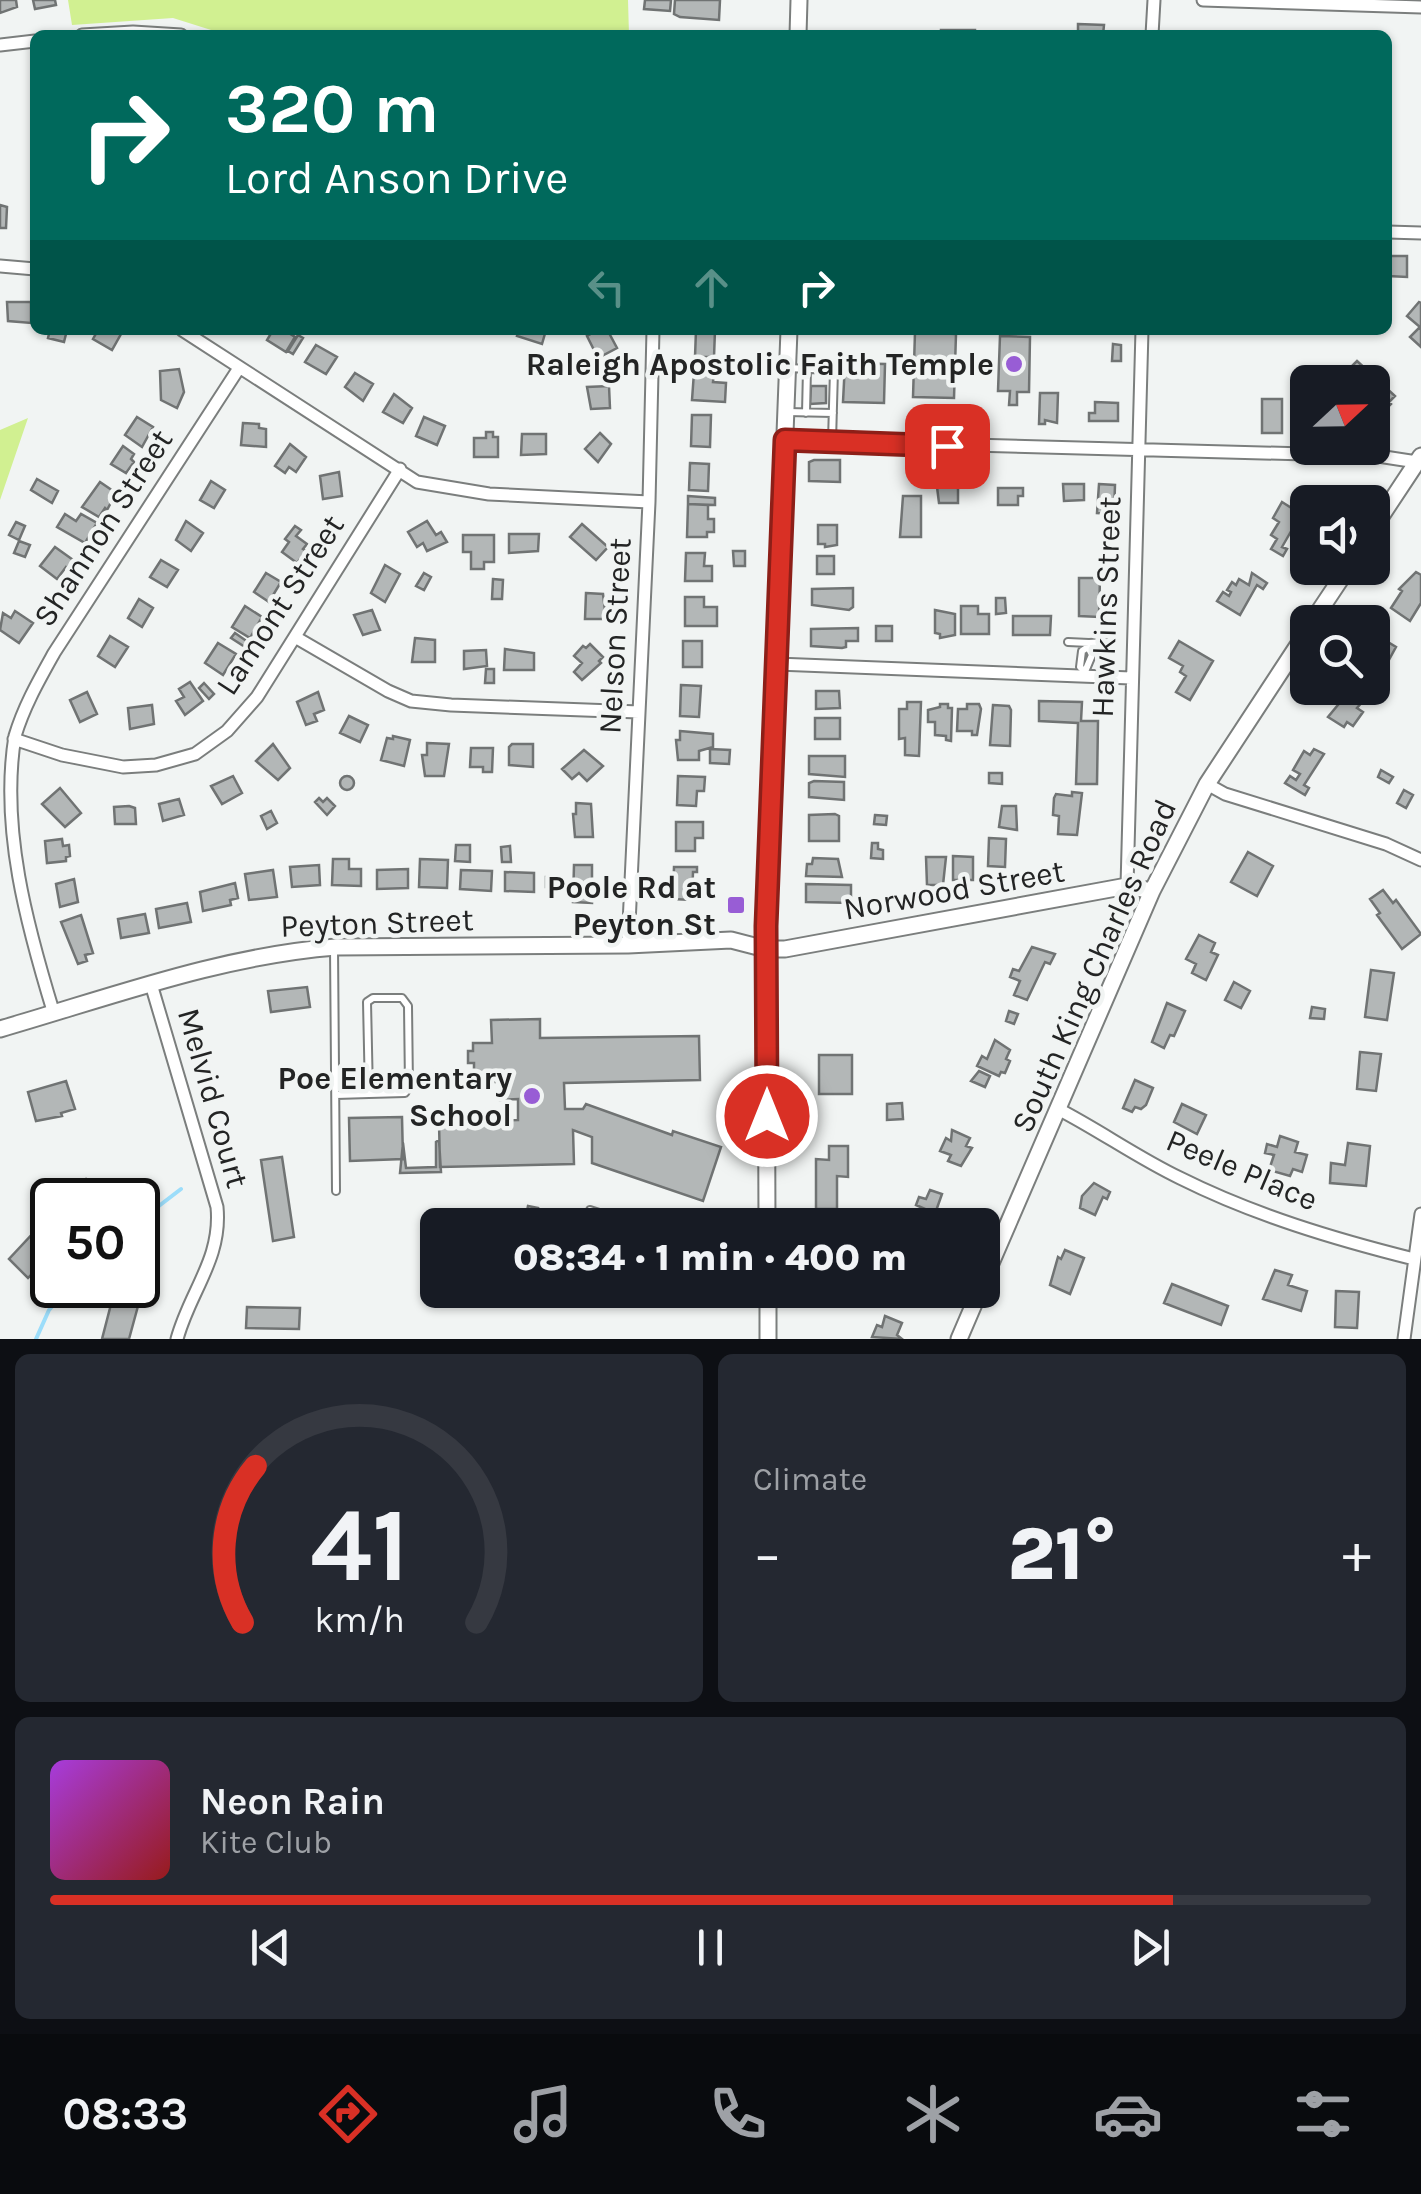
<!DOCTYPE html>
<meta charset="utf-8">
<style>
body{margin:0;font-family:Karla,sans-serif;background:#242831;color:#f1f3f6;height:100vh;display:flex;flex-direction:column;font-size:38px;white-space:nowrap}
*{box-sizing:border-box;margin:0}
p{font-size:32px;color:#9ea1a6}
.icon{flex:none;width:55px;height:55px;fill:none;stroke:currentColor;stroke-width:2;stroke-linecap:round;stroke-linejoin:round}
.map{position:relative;height:1339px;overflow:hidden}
.drawer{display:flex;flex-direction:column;gap:15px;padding:15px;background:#0d0f14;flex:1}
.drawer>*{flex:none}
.hud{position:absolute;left:30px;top:30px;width:1362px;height:305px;border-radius:15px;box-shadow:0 2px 8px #0004;background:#00695c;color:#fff;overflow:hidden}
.needle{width:65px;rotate:68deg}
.controls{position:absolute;left:1290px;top:365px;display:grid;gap:20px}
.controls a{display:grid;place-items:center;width:100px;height:100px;border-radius:15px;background:#171b24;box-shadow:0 2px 8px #0004;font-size:50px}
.speed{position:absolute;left:30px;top:1178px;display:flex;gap:20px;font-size:50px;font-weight:700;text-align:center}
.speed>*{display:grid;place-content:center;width:130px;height:130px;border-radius:50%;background:#171b24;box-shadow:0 2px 8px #0004;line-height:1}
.speed .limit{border:5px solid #111;border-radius:15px;background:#fff;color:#111}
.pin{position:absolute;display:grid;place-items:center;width:85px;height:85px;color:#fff;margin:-42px;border-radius:20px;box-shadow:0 5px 15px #0006}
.me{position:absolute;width:110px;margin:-55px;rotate:0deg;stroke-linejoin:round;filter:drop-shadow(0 0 8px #0008)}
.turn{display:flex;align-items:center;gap:35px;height:210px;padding:0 30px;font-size:45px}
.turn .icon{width:130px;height:130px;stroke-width:2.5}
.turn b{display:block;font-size:70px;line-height:85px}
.lanes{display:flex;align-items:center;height:95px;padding:0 30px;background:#0003;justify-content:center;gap:50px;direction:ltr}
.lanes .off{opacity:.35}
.big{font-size:75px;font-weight:800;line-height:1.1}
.drawer .card{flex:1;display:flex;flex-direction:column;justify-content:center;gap:15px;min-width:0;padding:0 35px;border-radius:15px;background:#242831}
.drawer .dial{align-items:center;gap:0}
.dial svg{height:260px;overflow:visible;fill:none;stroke:#363941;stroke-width:7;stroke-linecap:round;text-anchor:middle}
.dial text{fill:#f1f3f6;stroke:none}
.song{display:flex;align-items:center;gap:30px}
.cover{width:120px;height:120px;border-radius:15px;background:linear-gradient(135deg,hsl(280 70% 55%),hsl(0 70% 35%))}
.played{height:10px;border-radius:5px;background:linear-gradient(90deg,#d93025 85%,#363941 85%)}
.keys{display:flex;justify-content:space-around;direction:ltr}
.heat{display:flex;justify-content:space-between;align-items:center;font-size:55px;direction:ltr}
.drawer .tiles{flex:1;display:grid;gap:15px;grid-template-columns:1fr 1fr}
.card:last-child{grid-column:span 2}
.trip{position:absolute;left:420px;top:1208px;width:580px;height:100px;border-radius:15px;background:#171b24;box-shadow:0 2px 8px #0004;font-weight:800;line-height:100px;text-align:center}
.dock{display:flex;height:160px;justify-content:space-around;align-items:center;background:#090b0e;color:#9ea1a6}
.dock .icon{width:70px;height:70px}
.dock .active{color:#d93025}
.dock b{font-size:45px;color:#f1f3f6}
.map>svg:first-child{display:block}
.green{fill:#d1f091}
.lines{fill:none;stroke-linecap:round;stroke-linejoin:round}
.stream{stroke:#9cddfa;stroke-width:4}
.building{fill:#b3b7b7;stroke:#707373;stroke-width:2.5}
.lane-casing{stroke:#7b7e7d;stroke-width:10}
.street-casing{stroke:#7b7e7d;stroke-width:15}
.secondary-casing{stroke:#7b7e7d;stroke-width:19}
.lane{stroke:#fff;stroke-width:6}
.street{stroke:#fff;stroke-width:11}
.secondary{stroke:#fff;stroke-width:15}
.route-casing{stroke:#8d1f18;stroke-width:25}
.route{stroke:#d93025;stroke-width:18}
.poi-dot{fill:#985dd5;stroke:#f1f4f3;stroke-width:4}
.labels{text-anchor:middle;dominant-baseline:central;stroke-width:9;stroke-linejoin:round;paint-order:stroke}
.poi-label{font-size:32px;font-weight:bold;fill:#232424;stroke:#f1f4f3;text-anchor:end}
.street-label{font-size:32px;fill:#232424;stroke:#f1f4f3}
</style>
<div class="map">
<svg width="1421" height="1339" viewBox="0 0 1421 1339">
<rect width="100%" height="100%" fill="#f1f4f3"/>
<path class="green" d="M68,0H628L629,35H227L173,18L72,25Z
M28,418L0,500V430Z"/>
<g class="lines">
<path class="stream" d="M138,1222L181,1189
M36,1339L49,1310L71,1285"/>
</g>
<path class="building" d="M0,0H16L17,7L0,13Z
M33,0H55L56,5L35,9Z
M645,0H671L670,11L644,9Z
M675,0H720L719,20L680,17L674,14Z
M1078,24L1104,25L1103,35H1078Z
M941,30H975V35H941Z
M0,205L7,207L6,228H0Z
M1388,256H1407V277L1388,276Z
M7,302H31V323L8,321Z
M1419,302L1421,303V347L1410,337L1420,327L1407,316Z
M50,330H67L64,342L48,338Z
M98,330H113L121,334L112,350L93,339Z
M273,330H284L295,337L286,352L267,340Z
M519,330H546L542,344L517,336Z
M598,330L609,333L617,348L598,358L587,336Z
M696,330H715L714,357H695Z
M915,332L956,334L954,398L913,397Z
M298,335L303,338L293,354L288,351Z
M1000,336L1030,337L1029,392H1017V405H1009L1010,391H998Z
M1113,344L1121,345V361H1112Z
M316,345L337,357L326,374L305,362Z
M1357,361L1395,396L1389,402L1391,404L1386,409L1384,407L1372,418V382H1355L1345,373Z
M845,363L885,364L884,403L843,402Z
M179,369L184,392L177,408L161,400L160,371Z
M694,372L714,373L713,382L726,383L725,402L692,400Z
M355,373L373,384L363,401L345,387Z
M609,386L610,408L591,409L587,387Z
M811,386H826V403L810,404Z
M1040,393H1058L1057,423L1045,420V424H1039Z
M394,394L412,408L403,423L383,412Z
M1262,399H1282V433H1262Z
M1095,402L1118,403V421H1089V413H1095Z
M1295,403H1308V420H1295Z
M692,415H711L710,447L691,446Z
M137,417L153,427L142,447L125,435Z
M424,417L445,426L437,445L416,436Z
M243,423L259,424V428L266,429V447L241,445Z
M486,432H493V437H498V457H474V438H486Z
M600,433L611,444L598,462L585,449Z
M522,434H546V454L521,455Z
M290,444L306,457L296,472L289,467L285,473L275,466Z
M123,446L134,454L131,459L134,462L126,473L111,464Z
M814,460H840V482L809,481V462Z
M690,463L709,464L708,491L689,490Z
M339,472L342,496L323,499L320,476Z
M940,478L958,479V503H939L937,487H940Z
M37,479L58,491L52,503L31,490Z
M211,481L225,490L214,508L200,500Z
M100,482L116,493L107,510L105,508L99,517L82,507Z
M1063,484H1084V500L1064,501Z
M1099,484L1115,485L1114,514L1097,513Z
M998,488H1023V496H1018V505H998Z
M688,496L715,498V505L688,504Z
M903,496H921V537H900Z
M1282,502L1301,514L1282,547L1287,549L1283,556L1271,549L1277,539L1271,535L1279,522L1273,518Z
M688,504L708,505V519H714V532H707V537H687Z
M65,514L76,521L81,514L97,523L85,543L57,527Z
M186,521L203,533L191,551L176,540Z
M427,521L436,535L441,532L447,542L427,551L423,543L417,547L408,532Z
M16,522L25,526L19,540L9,535Z
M582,524L608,547L596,560L570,537Z
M818,525H837V545L825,547V544H818Z
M295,526L301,530L296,536L307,544L303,549L306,551L297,563L282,552L289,542L285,539Z
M509,534H539L538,551L509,553Z
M463,535H494V562H484V569H471V552H463Z
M19,541L30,545L25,557L14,553Z
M55,547L76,562L70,570L66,567L57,579L40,566Z
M733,551H745V566H734Z
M686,553H705L704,566H712V581H685Z
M817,556H834V574H817Z
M161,560L178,570L167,587L150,577Z
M385,565L400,574L385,602L371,593Z
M1416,572L1421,575V603L1410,621L1391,608L1402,591L1399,589Z
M266,573L281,582L269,602L254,592Z
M424,573L431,577L424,590L416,586Z
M1252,573L1267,583L1263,589L1257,585L1240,615L1217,601L1223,592L1229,596L1231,592L1227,590L1232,582L1236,585L1239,579L1249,585Z
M1079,578H1100L1099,617L1079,616Z
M493,579L503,580L502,599H492Z
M853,588V607L849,610L812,605V589Z
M586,593L603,594L606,619H585Z
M685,597H704V607H717V626H685Z
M996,598H1005L1006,613L996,614Z
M139,599L153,608L142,627L128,618Z
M245,606L262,617L250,638L232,627Z
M961,606H978V614H989V634H961Z
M372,610L380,630L363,635L354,615Z
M935,610L955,614V635L940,638V634L935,633Z
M15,611L33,623L19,643L0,630L3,613L11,618Z
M1013,616H1051L1050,635H1013Z
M876,626H892V641H876Z
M858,628V641H846V647L842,648L811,646V629Z
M235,633L248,642L245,647L231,638Z
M110,636L128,647L115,667L98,656Z
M415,638L435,640V662H412Z
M1383,639L1396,647L1380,676L1372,672V643L1378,647Z
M683,641H702V667H683Z
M1179,641L1213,661L1190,700L1176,692L1186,676L1180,672L1183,666L1169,658Z
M218,643L236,654L223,675L205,663Z
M590,644L603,657L599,661L601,663L582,680L574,672L582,663L574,656L583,646L586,648Z
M505,649L534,653V670H504Z
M486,650L487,666L464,669V651Z
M486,669H494V683H485Z
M190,682L203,701L185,715L176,701L184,697L179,689Z
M204,683L214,694L209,699L199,688Z
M681,685L701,686L699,717L680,716Z
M1344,688H1358L1369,694L1357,708L1363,712L1353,726L1347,722L1344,727L1328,717L1347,694L1342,690Z
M816,691H839L840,708L816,709Z
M87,692L97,714L80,722L70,700Z
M318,692L324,710L314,714L317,721L306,725L297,702Z
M1039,701L1082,702L1081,721H1098L1097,784H1076L1078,723L1039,721Z
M907,702H921L919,756L905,755V738L899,739V709H907Z
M940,704H948V708H952L951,741L946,740V736L935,735V722H928V710L940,707Z
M967,704H979L981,709L977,735H972V731H957L958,709H967Z
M152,705L154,724L130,729L128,708Z
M993,705L1009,706L1011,710L1010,746L990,745Z
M349,716L368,725L360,742L340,733Z
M815,718H840V739H815Z
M680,731L713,734V747L699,751V760H678L676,740H680Z
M393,736L410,740L404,766L381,760L387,738L393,739Z
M427,743L449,744L444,776H425L422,755H427Z
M273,744L290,768L278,780L256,761Z
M512,744H533V767L509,765V747Z
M471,748H493L492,772H483V767H470Z
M710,749L730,750L729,764L710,763Z
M1314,749L1324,754L1304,785L1309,788L1305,795L1285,783L1290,776L1296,780L1300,774L1293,770L1304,751L1310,755Z
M584,750L603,766L587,781L579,773L572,779L562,769Z
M809,756H845V777L809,774Z
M1381,770L1393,777L1389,783L1378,777Z
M989,773H1002V784L989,783Z
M233,776L242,793L222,804L211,786Z
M678,776L705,777L704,791H697L696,806L677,805Z
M340 783a7 7 0 1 1 14 0a7 7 0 1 1-14 0Z
M814,781L844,782V800L809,797V783Z
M60,788L81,813L65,827L42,804Z
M1404,790L1413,795L1406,808L1397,803Z
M1072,792L1082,793L1077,835L1058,834L1059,816L1053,815L1054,798L1056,794L1072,796Z
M319,798L323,802L327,798L335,806L327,815L315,802Z
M179,799L184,815L163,821L159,804Z
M576,803L591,804L593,837H575L573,814H576Z
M129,806L135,808L136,824H115L114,807Z
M1002,806H1016L1017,830L999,827Z
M271,811L277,823L267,829L261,816Z
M835,814L839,816V841H809V815Z
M875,815L887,816L886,825L874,824Z
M676,822H703V838H695V851H676Z
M989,838L1006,839L1005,867L988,866Z
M62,839L63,846L69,845L70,856L66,857V861L47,863L45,841Z
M872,843H878V849L883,850V859L871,858Z
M456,845H470V862L455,861Z
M510,846L511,862H502L501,847Z
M1248,852L1273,866L1257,896L1231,882Z
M953,856L973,857V880H953Z
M926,857H946L943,885H927Z
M813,858L838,859L842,877L806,876L807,864H812Z
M333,859H349V869H361V886L332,885Z
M420,859L448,860L447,888L419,887Z
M319,865L320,885L292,887L290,867Z
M574,865H592V903L573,902Z
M674,867H697V872H693L692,900L673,899Z
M408,869V888L377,889V870Z
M273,870L277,897L249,900L245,874Z
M461,870L492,871L491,891L460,889Z
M505,872L534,873V892L505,891Z
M546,877H557V887H546Z
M74,879L78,902L60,907L56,884Z
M235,883L238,898L230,900L231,905L203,911L200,892Z
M806,884L851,885V903L806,902Z
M1383,890L1393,903L1396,900L1421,934L1402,949L1377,915L1380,913L1370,899Z
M187,903L191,922L159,928L156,909Z
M145,914L149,933L121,938L118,919Z
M81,915L93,953L85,955L87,961L78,964L61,922Z
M1199,935L1215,943L1211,952L1218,955L1206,980L1192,973L1196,964L1186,959Z
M1032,947L1055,954L1050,964L1045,962L1027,1000L1014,995L1020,981L1010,977L1013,969L1019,971Z
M1371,970L1394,973L1387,1020L1365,1017Z
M1234,982L1250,991L1241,1008L1225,1000Z
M307,987L310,1007L271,1012L268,991Z
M1167,1003L1185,1011L1174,1036L1170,1035L1164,1048L1152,1042Z
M1312,1007L1325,1009L1324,1019L1310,1018Z
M1009,1011L1018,1014L1014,1024L1006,1021Z
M540,1019V1038L699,1036L700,1080L564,1083L565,1109H583L586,1104L672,1135L673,1131L721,1147L703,1201L592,1163V1137L573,1130L574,1164L440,1167L439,1122L518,1120V1099L500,1100L499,1082H474V1063H468V1051H473V1043H492L491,1020Z
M995,1040L1010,1050L1006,1059L1010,1061L1005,1073L1001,1072L999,1076L977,1066L982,1056L987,1059Z
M1360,1052L1381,1054L1376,1091L1357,1089Z
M819,1055H852V1094H819Z
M979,1071L990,1076L985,1087L971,1081Z
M1135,1080L1153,1088L1146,1105L1141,1109L1135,1107L1132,1112L1123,1108Z
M66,1081L75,1109L61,1113L62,1116L36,1121L28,1092Z
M902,1103L903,1119L887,1120V1104Z
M1182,1104L1206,1115L1197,1134L1174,1122Z
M402,1117L403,1159L350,1161L349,1118Z
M952,1130L970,1138L966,1146L972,1148L961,1166L948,1161L951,1155L940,1151L946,1138L951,1141Z
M1280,1136L1298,1142L1295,1152L1307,1155L1302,1172L1293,1169L1290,1176L1269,1170L1274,1155L1265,1153L1267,1144L1277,1147Z
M439,1140L441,1172L400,1173L403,1143L406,1168L436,1167V1142Z
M1348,1143L1370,1146L1366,1186L1330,1183L1331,1163L1345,1165Z
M829,1146H848V1177L837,1176V1209H816V1159L829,1160Z
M282,1157L294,1237L273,1241L261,1160Z
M86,1179L104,1200H66Z
M1094,1183L1110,1192L1107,1199L1103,1197L1095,1215L1080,1208L1082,1196Z
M930,1190L942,1194L931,1225H908L910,1218L921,1222L925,1209L916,1205L919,1197L926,1199Z
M528,1206L538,1208L536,1218L526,1216Z
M52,1213V1253L28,1278L9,1259Z
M1065,1250L1084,1258L1070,1294L1050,1285L1058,1257L1061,1259Z
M1275,1270L1292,1275L1288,1285L1307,1291L1301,1311L1263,1299Z
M138,1282L144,1284L129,1339H102L116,1285H138Z
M1172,1284L1228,1306L1221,1325L1164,1303Z
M1336,1291L1359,1292L1357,1328L1335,1327Z
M247,1307L300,1308L299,1329L246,1328Z
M885,1316L902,1323L897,1335L902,1339L872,1337L877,1325L882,1327Z"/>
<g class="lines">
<g class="lane-casing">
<path id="lane" d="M787,368L834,370L832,441
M787,412L833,413
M806,413L807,369
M1068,642L1089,643
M1088,645L1089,643L1105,642
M1084,674L1092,655L1088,647L1082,651L1080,667L1084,671
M334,948L336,1191
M373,998H402L408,1006L409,1086L405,1093L369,1094L367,1002Z
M336,1095L369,1094
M590,1210L637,1225"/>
</g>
<g class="street-casing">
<path id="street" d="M1203,0L1421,7
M82,35L133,32L181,35
M1152,35L1154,0
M0,45L35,41
M1388,232L1421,233
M0,266L35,269
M182,330L417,482L489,494L649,502
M785,440L1378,456L1417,462
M295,637L388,691L411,701L451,705L639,712
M777,664L1131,678
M14,739L62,755L123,767L156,765L195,754L227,731L257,697L400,469
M1207,784L1225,794L1386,844L1421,860
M1127,886L1142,330
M628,945L649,502L653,330
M151,984L217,1207C222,1259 190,1291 177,1339
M54,1014C27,926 0,828 15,736C24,706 39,680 54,653L239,368
M1058,1109C1099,1130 1138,1158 1180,1178C1254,1215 1334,1239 1414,1259
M1404,1339L1421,1214"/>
</g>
<g class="secondary-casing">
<path id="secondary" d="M798,35L799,0
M1372,530L1421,456
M1312,622L1348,568
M0,1029C111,997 220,956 336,947L628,945L731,940L766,949H785L1127,886L1152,891
M767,1225L766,926L789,330
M982,1284L1152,891L1207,784L1308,630
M768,1290V1339
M959,1339L980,1290"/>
</g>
<use href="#lane" class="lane"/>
<use href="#street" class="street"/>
<use href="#secondary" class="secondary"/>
</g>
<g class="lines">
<g class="route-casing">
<path id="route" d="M767,1116L766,926L785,440L947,446"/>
</g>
<use href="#route" class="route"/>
</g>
<g class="poi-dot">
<circle cx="1014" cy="364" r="10"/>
<rect x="726" y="895" width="20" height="20" rx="5"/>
<circle cx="532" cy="1096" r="10"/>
</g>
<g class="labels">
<g class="poi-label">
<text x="994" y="364">Raleigh Apostolic Faith Temple</text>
<text x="716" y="887">Poole Rd at<tspan x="716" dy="37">Peyton St</tspan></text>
<text x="512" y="1078">Poe Elementary<tspan x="512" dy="37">School</tspan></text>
</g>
<g class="street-label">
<text transform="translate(103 528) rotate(-57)">Shannon Street</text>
<text transform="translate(280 605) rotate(-57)">Lamont Street</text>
<text transform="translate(1106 607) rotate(-88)">Hawkins Street</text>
<text transform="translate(615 636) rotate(-87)">Nelson Street</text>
<text transform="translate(954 890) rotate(-10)">Norwood Street</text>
<text transform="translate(377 923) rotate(-2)">Peyton Street</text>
<text transform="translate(1094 966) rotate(-66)">South King Charles Road</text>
<text transform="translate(213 1098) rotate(74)">Melvid Court</text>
<text transform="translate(1242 1170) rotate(23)">Peele Place</text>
</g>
</g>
</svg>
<div class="controls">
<a><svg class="needle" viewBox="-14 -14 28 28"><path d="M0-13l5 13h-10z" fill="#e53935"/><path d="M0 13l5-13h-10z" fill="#9ea1a6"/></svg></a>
<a><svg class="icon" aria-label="sound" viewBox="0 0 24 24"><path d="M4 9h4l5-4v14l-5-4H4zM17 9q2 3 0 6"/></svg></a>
<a><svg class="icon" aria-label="search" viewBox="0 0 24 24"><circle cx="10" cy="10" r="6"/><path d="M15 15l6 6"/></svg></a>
</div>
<div class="speed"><div class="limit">50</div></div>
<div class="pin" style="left:947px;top:446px;background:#d93025"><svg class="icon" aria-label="arrive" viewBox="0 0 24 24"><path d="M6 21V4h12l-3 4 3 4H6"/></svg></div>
<svg class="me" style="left:767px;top:1116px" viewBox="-20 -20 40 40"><circle r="17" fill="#d93025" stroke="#fff" stroke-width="3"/><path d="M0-11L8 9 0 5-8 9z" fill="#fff"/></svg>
<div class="trip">08:34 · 1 min · 400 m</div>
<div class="hud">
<div class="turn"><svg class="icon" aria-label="right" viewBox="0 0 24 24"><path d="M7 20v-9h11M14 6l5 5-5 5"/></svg><div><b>320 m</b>Lord Anson Drive</div></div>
<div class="lanes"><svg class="icon off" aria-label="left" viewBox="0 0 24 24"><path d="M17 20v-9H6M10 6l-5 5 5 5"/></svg><svg class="icon off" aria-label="ahead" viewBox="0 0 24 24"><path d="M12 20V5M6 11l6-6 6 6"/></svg><svg class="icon" aria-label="right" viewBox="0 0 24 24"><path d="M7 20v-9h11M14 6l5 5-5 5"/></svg></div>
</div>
</div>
<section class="drawer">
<div class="tiles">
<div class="card dial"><svg viewBox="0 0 100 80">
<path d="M14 69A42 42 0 1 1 86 69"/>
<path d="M14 69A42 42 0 0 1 18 21" stroke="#d93025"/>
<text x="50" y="56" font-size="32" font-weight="700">41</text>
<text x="50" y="72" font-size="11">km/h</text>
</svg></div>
<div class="card"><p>Climate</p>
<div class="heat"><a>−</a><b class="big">21°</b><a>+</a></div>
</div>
<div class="card">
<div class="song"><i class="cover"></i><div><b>Neon Rain</b><p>Kite Club</p></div></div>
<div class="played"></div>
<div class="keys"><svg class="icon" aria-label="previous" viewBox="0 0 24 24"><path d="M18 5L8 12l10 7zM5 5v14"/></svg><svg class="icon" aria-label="pause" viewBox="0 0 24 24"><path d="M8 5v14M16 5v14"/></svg><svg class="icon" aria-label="next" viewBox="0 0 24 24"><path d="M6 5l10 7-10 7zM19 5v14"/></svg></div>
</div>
</div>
</section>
<nav class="dock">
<b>08:33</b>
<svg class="icon active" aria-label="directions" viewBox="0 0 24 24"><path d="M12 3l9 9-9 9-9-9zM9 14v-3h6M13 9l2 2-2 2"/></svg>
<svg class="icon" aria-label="music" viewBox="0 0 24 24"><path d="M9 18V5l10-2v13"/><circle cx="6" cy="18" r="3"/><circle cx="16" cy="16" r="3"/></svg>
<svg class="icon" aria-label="phone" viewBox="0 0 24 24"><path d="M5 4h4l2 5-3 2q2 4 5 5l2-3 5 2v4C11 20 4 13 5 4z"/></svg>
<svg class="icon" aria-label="climate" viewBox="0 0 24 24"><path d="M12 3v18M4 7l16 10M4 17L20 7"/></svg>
<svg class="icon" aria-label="car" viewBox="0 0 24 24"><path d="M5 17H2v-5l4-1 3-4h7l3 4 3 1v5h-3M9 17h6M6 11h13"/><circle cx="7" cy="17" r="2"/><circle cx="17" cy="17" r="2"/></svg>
<svg class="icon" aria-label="filters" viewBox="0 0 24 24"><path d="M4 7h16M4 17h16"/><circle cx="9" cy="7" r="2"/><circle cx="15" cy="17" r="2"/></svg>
</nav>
